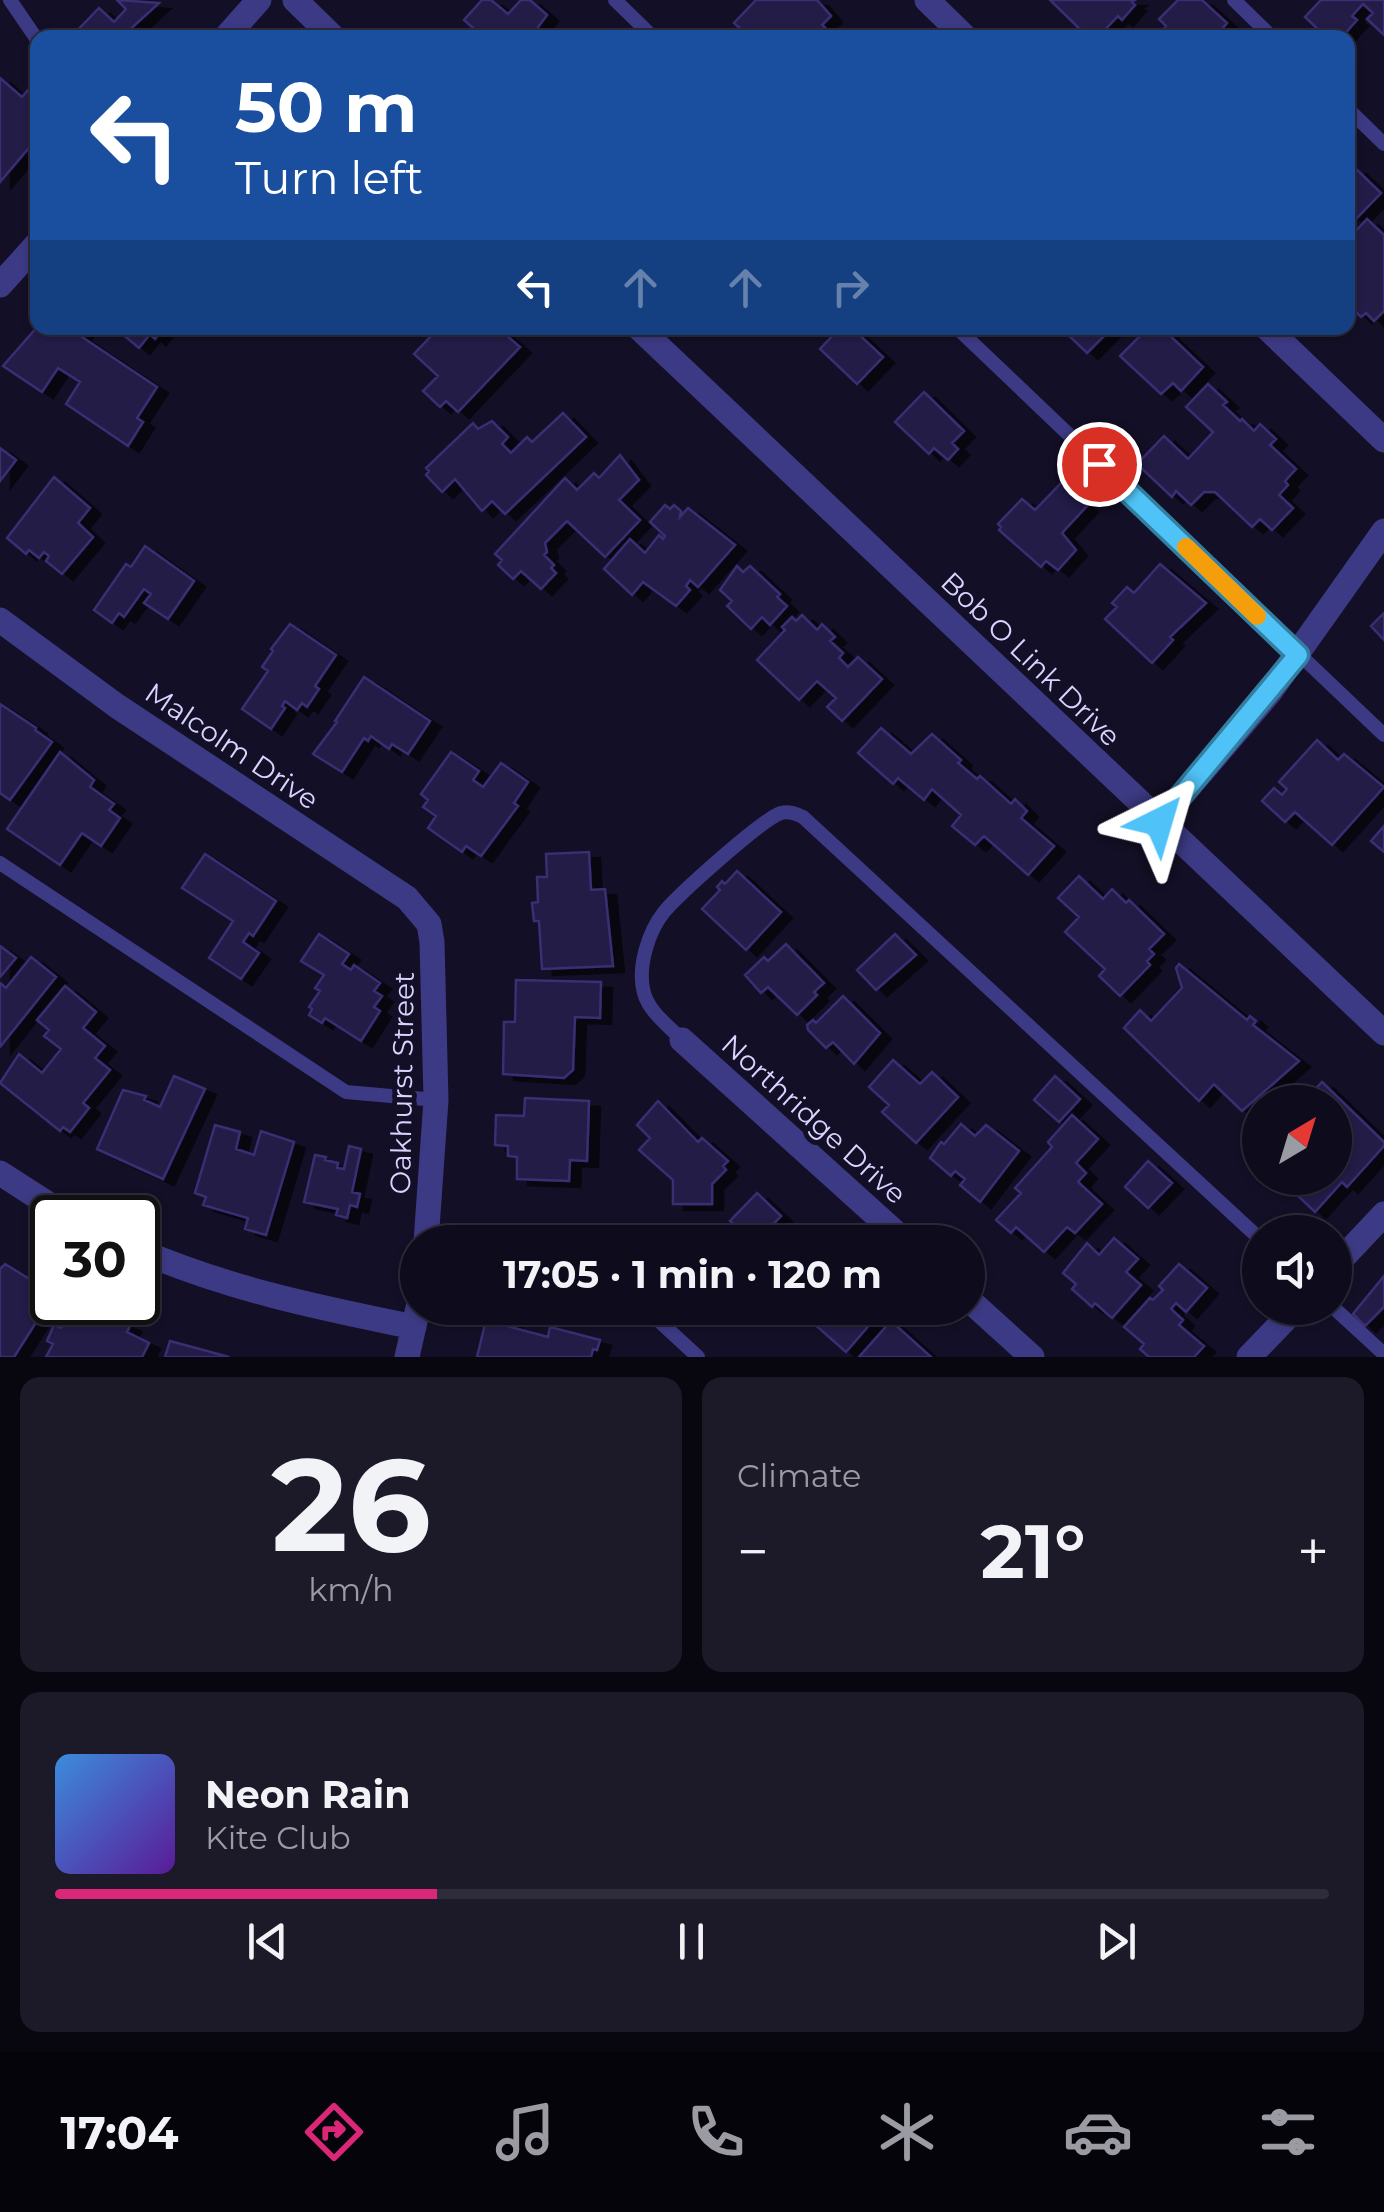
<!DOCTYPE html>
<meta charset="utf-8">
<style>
body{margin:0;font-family:Montserrat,sans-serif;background:#1c1929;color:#f1f3f6;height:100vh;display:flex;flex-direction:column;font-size:38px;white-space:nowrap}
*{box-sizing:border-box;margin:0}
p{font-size:32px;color:#9b9ba3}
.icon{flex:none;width:55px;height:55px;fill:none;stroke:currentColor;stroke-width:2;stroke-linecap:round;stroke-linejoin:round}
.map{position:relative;height:1357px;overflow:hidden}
.details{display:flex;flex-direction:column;gap:20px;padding:20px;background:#08060f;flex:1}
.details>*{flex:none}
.top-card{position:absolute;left:30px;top:30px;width:1325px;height:305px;border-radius:20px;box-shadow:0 2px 8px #0004,0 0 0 2px #2e2b3b;background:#1a4fa0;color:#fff;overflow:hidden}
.needle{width:65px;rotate:38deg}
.controls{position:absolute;left:1242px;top:1085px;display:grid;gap:20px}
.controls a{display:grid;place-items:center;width:110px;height:110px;border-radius:50%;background:#0e0b1c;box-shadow:0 2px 8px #0004,0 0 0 2px #2e2b3b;font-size:50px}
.speed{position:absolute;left:30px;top:1195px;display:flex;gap:20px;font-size:50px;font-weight:700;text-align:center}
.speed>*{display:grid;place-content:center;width:130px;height:130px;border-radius:50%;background:#0e0b1c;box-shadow:0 2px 8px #0004,0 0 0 2px #2e2b3b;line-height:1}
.speed .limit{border:5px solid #111;border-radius:15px;background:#fff;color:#111}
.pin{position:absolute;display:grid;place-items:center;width:85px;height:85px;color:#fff;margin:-42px;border:5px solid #fff;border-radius:50%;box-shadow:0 2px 10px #0007}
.me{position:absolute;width:110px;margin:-55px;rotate:40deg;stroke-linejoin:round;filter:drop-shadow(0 0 8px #0008)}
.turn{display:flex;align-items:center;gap:35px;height:210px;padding:0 40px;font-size:45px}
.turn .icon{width:130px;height:130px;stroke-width:2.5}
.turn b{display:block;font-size:70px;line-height:85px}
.lanes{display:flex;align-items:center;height:95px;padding:0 40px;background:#0003;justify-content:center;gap:50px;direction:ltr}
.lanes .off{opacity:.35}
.big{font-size:75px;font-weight:700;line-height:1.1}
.details .card{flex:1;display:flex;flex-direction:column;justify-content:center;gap:15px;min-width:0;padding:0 35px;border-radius:20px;background:#1c1929}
.details .dial{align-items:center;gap:0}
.dial b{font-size:130px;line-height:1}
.song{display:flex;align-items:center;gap:30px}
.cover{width:120px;height:120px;border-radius:15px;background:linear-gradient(135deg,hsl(210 70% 55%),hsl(270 70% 35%))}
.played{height:10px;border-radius:5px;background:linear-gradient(90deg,#db2777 30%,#2e2b3b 30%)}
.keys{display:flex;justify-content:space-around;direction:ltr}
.heat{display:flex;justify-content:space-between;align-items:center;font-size:55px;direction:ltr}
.details .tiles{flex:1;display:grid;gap:20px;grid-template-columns:1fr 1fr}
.card:last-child{grid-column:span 2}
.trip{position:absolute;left:400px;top:1225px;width:585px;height:100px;border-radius:50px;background:#0e0b1c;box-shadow:0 2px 8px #0004,0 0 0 2px #2e2b3b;font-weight:700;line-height:100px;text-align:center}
.tabs{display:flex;height:160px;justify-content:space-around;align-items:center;background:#06040b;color:#9b9ba3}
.tabs .icon{width:70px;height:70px}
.tabs .current{color:#db2777}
.tabs b{font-size:45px;color:#f1f3f6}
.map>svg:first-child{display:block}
.building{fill:#241b47;stroke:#3b2d73;stroke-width:2.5;filter:url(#shadow)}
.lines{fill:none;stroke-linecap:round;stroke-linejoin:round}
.service{stroke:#3d3a85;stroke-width:14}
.minor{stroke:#3d3a85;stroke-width:25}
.route-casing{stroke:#337fa1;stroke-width:25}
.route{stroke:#4fc3f7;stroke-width:18}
.slow{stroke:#f59e0b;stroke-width:18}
.labels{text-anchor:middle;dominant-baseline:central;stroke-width:10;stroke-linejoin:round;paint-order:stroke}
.street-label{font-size:28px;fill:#d9d4ff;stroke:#130f26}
</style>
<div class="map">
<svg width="1384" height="1357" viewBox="0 0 1384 1357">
<defs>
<filter id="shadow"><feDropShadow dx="11" dy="6" stdDeviation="0" flood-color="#0009"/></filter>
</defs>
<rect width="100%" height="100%" fill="#130f26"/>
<path class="building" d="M117,0L159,3L126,33L129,38L71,37L99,8L114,22L126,9Z
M482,0H491L508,14L521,0H530L547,15L530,38L525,34L523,38H470L468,34L473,28L464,20Z
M756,0H817L831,16L822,25L835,37L771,38L765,32L760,38H750L734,23Z
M1050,0H1135L1132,2L1135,5L1122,20L1118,16L1097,38H1089Z
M1178,0H1202L1227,23L1214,38H1156L1166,26L1159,19Z
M1321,0H1384V35L1367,19L1373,13L1363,4L1352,16L1357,20L1341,38H1327L1305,17Z
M0,78L22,97L29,89L38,96V137L0,182Z
M1355,168L1381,193L1355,220L1348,213V175Z
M1367,219L1384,235V311L1374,321L1366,313L1361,317L1348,304V239Z
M38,326L79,328L83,330L79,335L157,387L137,418L143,422L128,446L66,404L80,382L58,368L42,392L3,366Z
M115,328H164L155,339L150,334L139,348Z
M424,328H480L485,332L489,328H498L520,347L458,412L446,401L440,407L423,391L438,376L414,354L432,335Z
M840,328H852L883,357L857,384L820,349Z
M1061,328H1112L1087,353Z
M1148,328H1162L1203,367L1181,391L1173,383L1161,394L1120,356Z
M1208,384L1227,402L1223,405L1240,421L1242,419L1254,431L1260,424L1276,439L1270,445L1296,469L1285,481L1288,485L1279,495L1293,508L1272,530L1260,519L1252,527L1215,492H1204L1191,505L1176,491L1172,497L1137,464L1164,436L1188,459L1213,432L1186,407Z
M924,392L964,431L952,443L958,449L948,460L934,448L929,454L895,422Z
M563,413L586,437L505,514L492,501L482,511L455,479L442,492L426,475L429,471L426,468L473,423L478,429L492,421L508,437L502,444L511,453L527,437L532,442Z
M0,448L16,460L0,481Z
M620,455L639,480L619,500L640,520L605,557L567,521L545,543L547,552L544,555L554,565L551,568L556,573L541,589L521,571L513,579L498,565L502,560L495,554L565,478L577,490L594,473L599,478Z
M54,477L90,508L78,523L93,537L62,574L46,561L49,556L44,552L39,558L29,550L26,554L7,538Z
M1062,482L1087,506L1062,533L1076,550L1058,570L1046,561L1041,567L999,530L1001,527L998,524L1022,499L1035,510Z
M665,505L670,509L674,505L681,511L680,517L688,508L735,545L698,587L690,580L686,586L690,590L676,606L643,582L632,595L604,569L630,539L645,553L659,535L663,539L665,536L650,522Z
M145,546L194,581L168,619L144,603L151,594L144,589L124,617L119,613L112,623L94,610L126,564L131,567Z
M1160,564L1206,603L1170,637L1173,640L1152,663L1105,619L1117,607L1112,603L1127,587L1134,593Z
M737,566L743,572L750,566L780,594L777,597L787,606L770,625L762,617L751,629L727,606L732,601L720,590Z
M1384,613V640L1371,626Z
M802,615L817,630L822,624L835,637L830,641L843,653L839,658L848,667L858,657L882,679L842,721L827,707L836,698L817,681L799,700L757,660L785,630L782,627L792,617L796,621Z
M290,624L336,655L315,686L319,689L307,707L302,703L297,710L285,701L282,706L285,708L271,729L242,709L268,671L262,667L273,651L271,649Z
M364,677L430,721L408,754L392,744L389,749L371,736L368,741L364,738L342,772L313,754L337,722L335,721Z
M0,704L36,728L35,730L52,742L10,800L0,793Z
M881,728L911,754L932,734L961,760L958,763L977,779L980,776L1011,804L1015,799L1027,811L1021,818L1054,846L1028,875L984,836L975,845L952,826L961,815L932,789L924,800L898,778L893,784L858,753Z
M1317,740L1338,760L1344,754L1384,787L1332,845L1295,812L1285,822L1262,801L1274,788L1282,795L1287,789L1279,782Z
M60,752L94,780L90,787L114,804L109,810L120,818L101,846L82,833L60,865L7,829Z
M451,752L479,771L473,780L483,787L501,763L528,782L514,803L518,806L481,856L466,846L462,852L428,828L436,816L423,807L428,800L421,794Z
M1384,826V852L1371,841Z
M589,852L591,890L605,889L613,966L542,969L539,921H534L532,903L538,902L537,877H547L546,854Z
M205,854L276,901L253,936L249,933L243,942L259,953L241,979L209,958L233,921L182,888Z
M737,871L781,912L746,950L702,909L720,890L717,887L722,881L725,884Z
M1079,876L1103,899L1112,889L1126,903L1129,900L1164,934L1149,949L1154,954L1147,961L1150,965L1120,996L1099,976L1105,969L1065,932L1079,917L1058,898Z
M319,934L349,954L342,964L351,970L354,965L380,983L374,991L382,996L374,1007L380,1011L361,1041L325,1018L322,1023L309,1015L312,1009L309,1007L320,991L315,988L324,975L301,961Z
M895,934L916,955L876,990L857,970Z
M786,944L824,983L814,992L817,995L797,1015L768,987L761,993L745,975L764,957L768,961Z
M0,946L16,958L0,977Z
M31,957L56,977L0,1047V983L6,988Z
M1179,964L1247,1020L1250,1016L1256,1021L1253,1025L1299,1061L1242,1111L1214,1084L1199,1101L1124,1028L1140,1010L1151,1021L1182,988L1176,968Z
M516,980L601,982L600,1018L575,1017L573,1070L564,1078L503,1074L504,1022H515Z
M65,986L96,1012L83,1028L105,1046L95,1058L110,1070L83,1103L89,1108L70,1132L63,1127L60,1131L0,1083L19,1054L42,1073L61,1049L44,1036L49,1030L37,1020Z
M843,996L880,1033L854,1064L833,1042L826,1048L808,1030L807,1025L813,1020L816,1023Z
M893,1060L920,1084L932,1072L958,1097L916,1143L882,1112L889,1105L869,1087Z
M174,1076L205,1089L163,1179L97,1149L123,1090L146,1096L144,1100L160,1107Z
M1055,1076L1080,1099L1059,1122L1034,1100Z
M1322,1082L1384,1142V1146L1347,1187L1342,1182L1315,1212L1296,1194L1311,1178H1335V1102H1303Z
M525,1098L589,1101L587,1161L570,1160L569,1181L517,1179V1157L508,1156V1146L495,1145L496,1115L524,1116Z
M658,1101L698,1142L702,1138L728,1161L723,1166L726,1170L712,1184V1204H673V1180L639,1150L650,1138L637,1125Z
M1072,1115L1098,1139L1076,1163L1086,1173L1078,1182L1102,1204L1075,1233L1067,1227L1044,1252L1016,1227L1011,1233L996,1220L1021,1193L1015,1188L1052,1147L1048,1142Z
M961,1124L975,1136L986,1125L1019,1151L980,1202L960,1185L965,1179L955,1171L951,1176L930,1158L941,1142L944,1144Z
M215,1125L240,1132L236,1149L254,1155L261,1131L294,1142L266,1235L245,1229L248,1218L203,1205L206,1197L195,1193Z
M349,1146L361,1149L352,1192L360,1194L357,1207L350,1205L347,1218L336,1215L338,1209L304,1202L315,1155L326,1157L325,1160L338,1163L337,1168L344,1169Z
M1148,1161L1172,1183L1148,1208L1125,1187Z
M757,1193L781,1216L762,1236L769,1242H728L740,1230L730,1221Z
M1114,1238L1138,1259L1126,1272L1141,1285L1112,1318L1095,1303L1092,1307L1072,1289L1076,1284L1063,1273L1087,1243L1099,1255Z
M5,1264L44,1288L39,1296L49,1302L14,1357H0V1269Z
M1179,1264L1207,1288L1186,1312L1176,1303L1171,1309L1183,1320L1179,1325L1204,1346L1194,1357H1149L1140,1349L1144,1344L1124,1327L1150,1298L1153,1300L1163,1290L1159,1286Z
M1384,1276V1307L1365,1326L1353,1314Z
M73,1304L88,1312L90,1307L130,1326L127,1332L149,1343L142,1357H46L53,1344L47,1341L54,1325L61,1328Z
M796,1308H884L846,1352Z
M488,1312L513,1318L510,1327L548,1337L550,1327L600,1340L597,1350L593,1349L591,1357H477Z
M891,1321L931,1357H859Z
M170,1341L229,1357H165Z"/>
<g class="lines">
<path class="service" d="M10,0L38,41
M615,0L654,38
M1234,0L1273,38
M1348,109L1384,144
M957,328L1384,735
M0,863L346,1092L436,1100
M682,1040C669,1026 649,1012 644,993C637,968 648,932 664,912C678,895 762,819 781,813C789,811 795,813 803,817L1260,1239
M645,1308L698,1357
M1334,1308L1384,1354"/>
<path class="minor" d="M295,0L334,38
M927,0L966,38
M225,38L259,0
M0,285L38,243
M639,328L1384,1033
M1267,328L1384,440
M0,620L117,706L407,898L429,924L432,942L436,1100L426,1242
M1159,822L1270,692L1384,531
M682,1040L906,1242
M0,1173L70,1218
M138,1250C229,1289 316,1307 414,1327
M1335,1266L1384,1214
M968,1299L1032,1357
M407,1357L418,1308
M1249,1357L1296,1308"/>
</g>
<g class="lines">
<g class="route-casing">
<path id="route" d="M1099,464L1298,655L1159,822"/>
</g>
<use href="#route" class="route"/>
<path class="slow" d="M1186,547L1257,616"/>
</g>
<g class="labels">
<g class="street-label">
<text transform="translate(1031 659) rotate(44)">Bob O Link Drive</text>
<text transform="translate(232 746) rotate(34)">Malcolm Drive</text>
<text transform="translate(402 1083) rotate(-89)">Oakhurst Street</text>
<text transform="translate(814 1119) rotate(42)">Northridge Drive</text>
</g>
</g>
</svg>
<div class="controls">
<a><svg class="needle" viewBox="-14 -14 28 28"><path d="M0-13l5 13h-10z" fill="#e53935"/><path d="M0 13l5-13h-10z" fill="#9b9ba3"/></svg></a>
<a><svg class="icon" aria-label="sound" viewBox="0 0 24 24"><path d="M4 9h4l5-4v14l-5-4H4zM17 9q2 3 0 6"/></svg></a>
</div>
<div class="speed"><div class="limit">30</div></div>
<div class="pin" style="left:1099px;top:464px;background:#d93025"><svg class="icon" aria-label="arrive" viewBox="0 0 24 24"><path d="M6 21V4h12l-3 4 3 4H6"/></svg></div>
<svg class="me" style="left:1159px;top:822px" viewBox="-20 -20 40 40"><path d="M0-17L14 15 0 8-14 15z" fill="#4fc3f7" stroke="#fff" stroke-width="4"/></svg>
<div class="trip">17:05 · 1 min · 120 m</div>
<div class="top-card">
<div class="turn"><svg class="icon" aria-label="left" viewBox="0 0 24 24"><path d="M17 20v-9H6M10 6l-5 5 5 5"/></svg><div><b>50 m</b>Turn left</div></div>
<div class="lanes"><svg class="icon" aria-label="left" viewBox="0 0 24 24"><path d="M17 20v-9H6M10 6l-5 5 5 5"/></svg><svg class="icon off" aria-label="ahead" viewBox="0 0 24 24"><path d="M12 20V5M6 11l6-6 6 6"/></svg><svg class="icon off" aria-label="ahead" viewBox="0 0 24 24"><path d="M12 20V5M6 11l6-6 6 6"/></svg><svg class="icon off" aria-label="right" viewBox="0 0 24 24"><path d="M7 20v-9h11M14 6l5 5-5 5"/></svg></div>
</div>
</div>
<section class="details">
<div class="tiles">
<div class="card dial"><b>26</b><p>km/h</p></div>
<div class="card"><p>Climate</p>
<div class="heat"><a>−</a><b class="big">21°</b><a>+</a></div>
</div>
<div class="card">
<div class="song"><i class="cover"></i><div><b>Neon Rain</b><p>Kite Club</p></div></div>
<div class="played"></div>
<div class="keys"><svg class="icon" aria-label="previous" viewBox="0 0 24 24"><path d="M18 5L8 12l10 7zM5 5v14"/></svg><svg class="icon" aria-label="pause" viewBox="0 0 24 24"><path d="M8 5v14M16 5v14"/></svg><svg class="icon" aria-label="next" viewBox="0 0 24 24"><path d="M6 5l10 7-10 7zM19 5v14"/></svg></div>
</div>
</div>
</section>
<nav class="tabs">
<b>17:04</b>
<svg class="icon current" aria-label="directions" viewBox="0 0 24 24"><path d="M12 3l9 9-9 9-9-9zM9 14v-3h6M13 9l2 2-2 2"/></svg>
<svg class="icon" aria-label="music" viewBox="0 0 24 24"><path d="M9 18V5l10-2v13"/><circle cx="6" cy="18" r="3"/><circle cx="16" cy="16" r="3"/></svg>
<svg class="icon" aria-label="phone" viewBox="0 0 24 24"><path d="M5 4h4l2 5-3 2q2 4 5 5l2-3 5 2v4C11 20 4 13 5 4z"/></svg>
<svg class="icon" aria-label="climate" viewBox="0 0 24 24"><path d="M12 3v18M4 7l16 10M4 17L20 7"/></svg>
<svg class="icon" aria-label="car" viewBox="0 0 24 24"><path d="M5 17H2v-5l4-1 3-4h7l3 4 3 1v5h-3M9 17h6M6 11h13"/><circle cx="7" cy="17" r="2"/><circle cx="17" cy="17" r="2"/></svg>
<svg class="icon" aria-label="filters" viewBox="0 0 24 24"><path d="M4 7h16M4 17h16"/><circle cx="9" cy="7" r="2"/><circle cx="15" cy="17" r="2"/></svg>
</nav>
